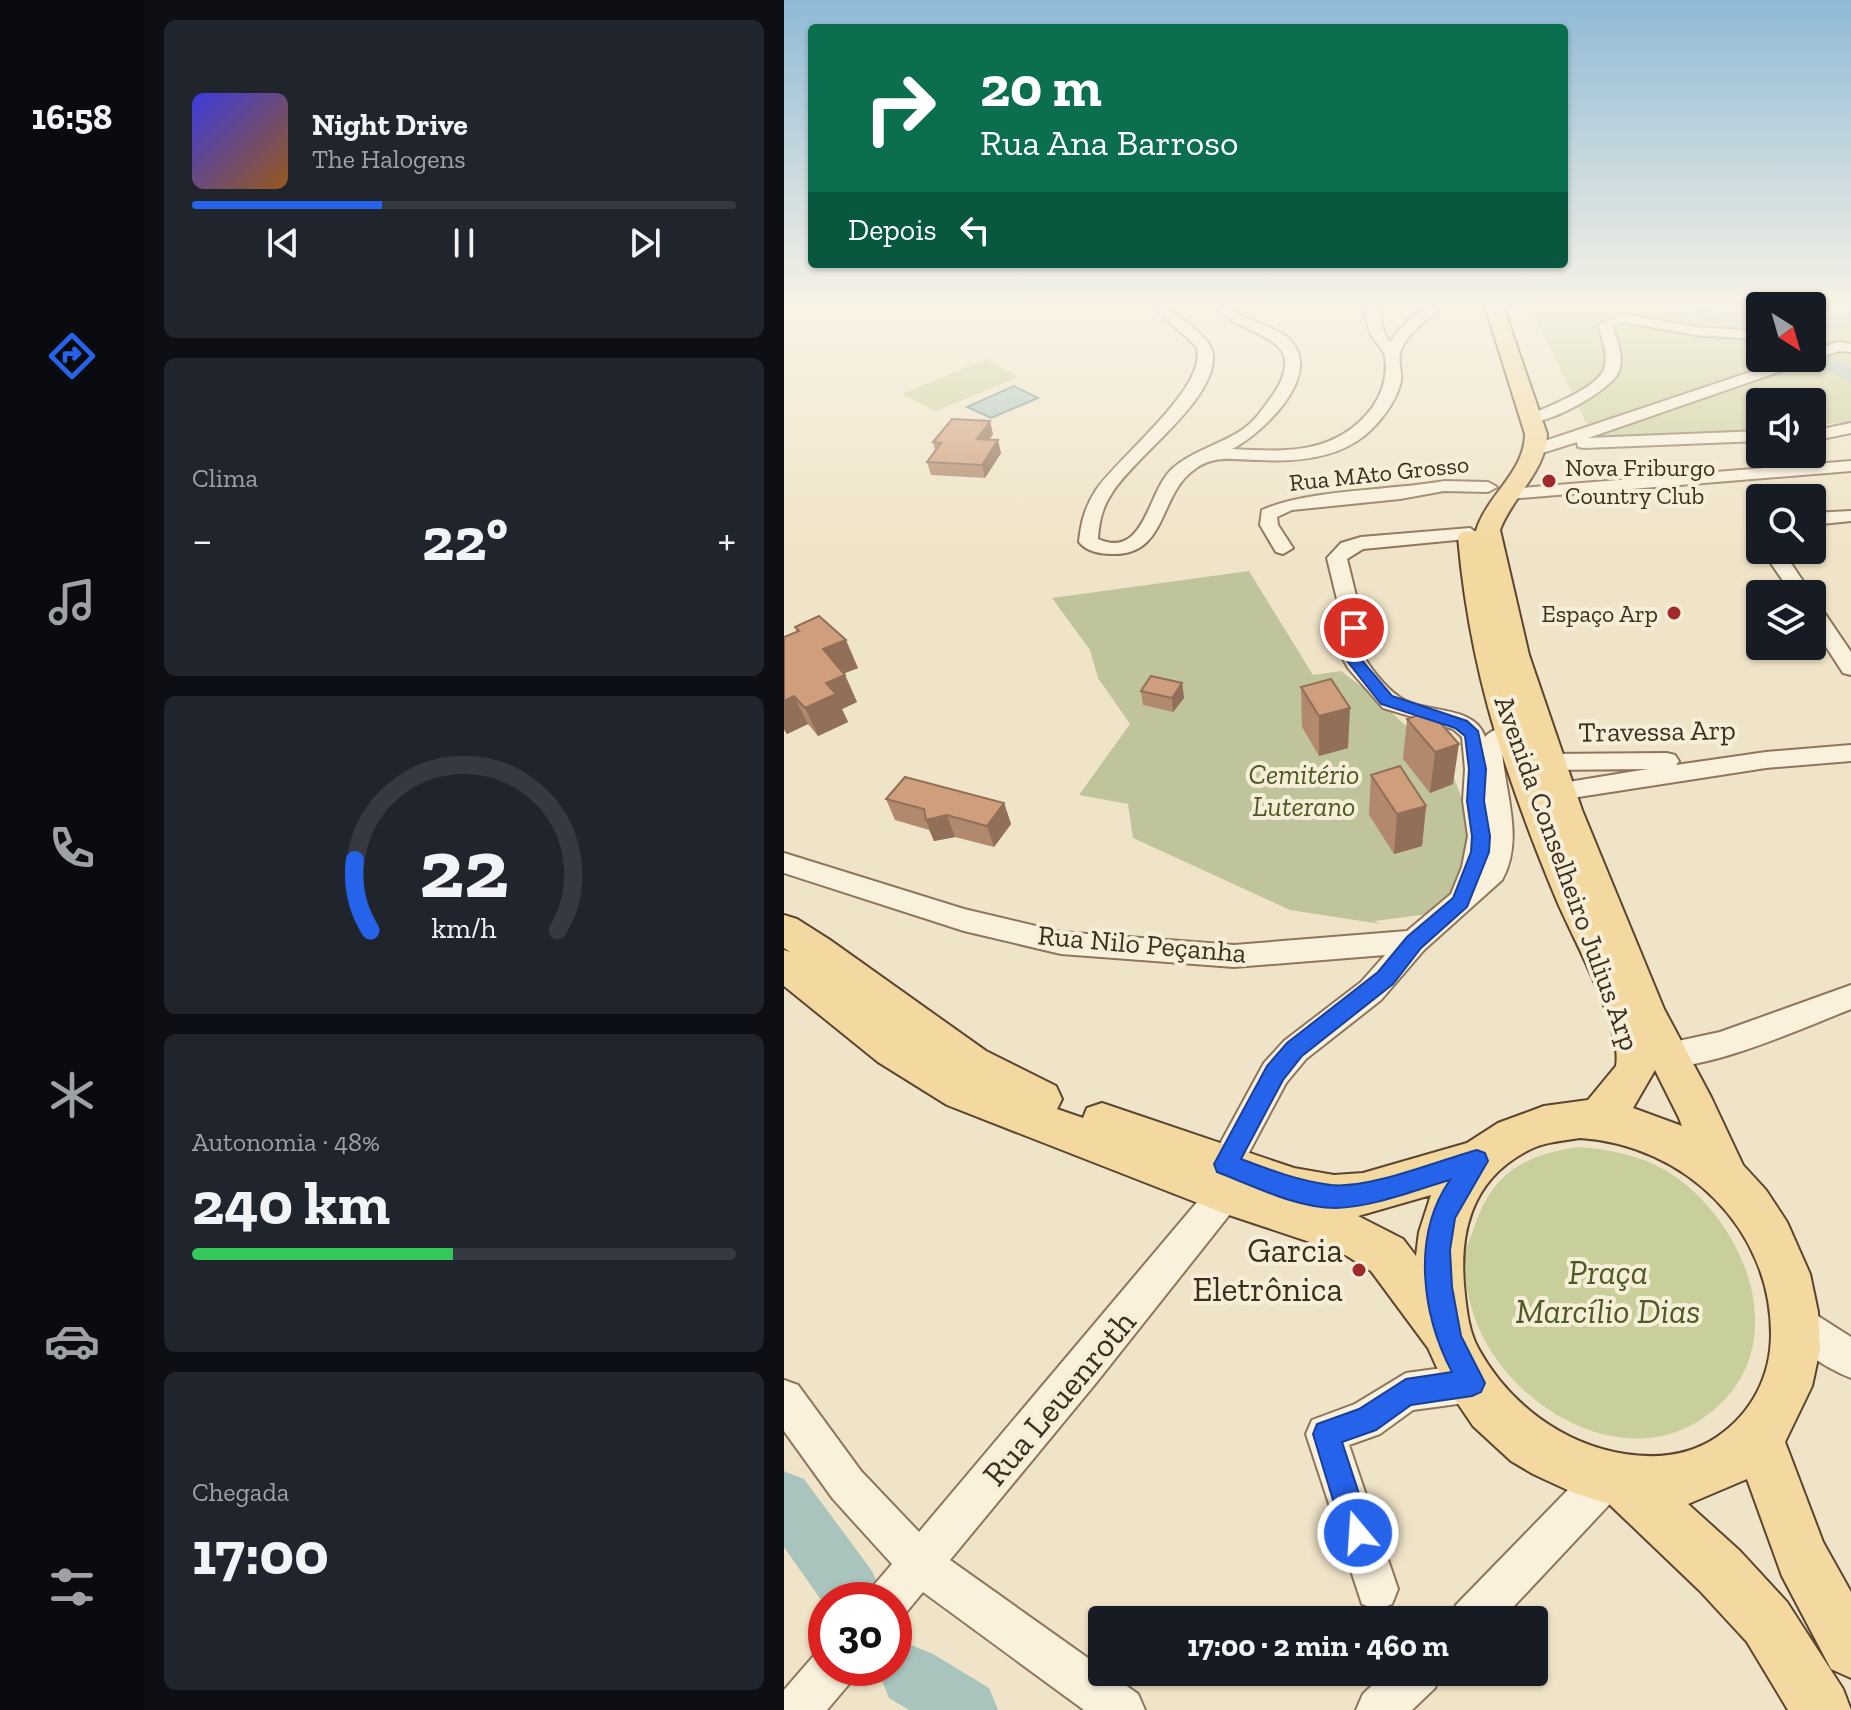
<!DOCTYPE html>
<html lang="pt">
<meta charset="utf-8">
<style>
body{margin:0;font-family:"Zilla Slab",serif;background:#20242c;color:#f1f3f6;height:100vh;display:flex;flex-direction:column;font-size:30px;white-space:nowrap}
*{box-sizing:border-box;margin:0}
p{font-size:26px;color:#9ea1a6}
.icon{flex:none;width:44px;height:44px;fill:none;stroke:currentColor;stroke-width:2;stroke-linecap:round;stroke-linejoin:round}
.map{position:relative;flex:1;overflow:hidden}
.side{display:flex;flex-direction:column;gap:20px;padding:20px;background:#0d0f14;width:640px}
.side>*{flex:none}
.top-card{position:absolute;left:24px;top:24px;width:760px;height:244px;border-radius:8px;box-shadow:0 2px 6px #0004;background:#0b6e4f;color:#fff;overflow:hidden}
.needle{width:52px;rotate:143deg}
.tools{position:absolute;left:962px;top:292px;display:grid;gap:16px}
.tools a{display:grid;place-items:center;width:80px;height:80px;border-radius:8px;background:#171b24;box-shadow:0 2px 6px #0004;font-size:40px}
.speed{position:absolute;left:24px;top:1582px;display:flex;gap:16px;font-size:40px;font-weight:700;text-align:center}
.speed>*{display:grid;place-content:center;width:104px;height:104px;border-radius:50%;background:#171b24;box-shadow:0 2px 6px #0004;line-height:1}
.speed .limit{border:12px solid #d22;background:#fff;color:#111}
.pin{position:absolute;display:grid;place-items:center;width:68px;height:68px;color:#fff;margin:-34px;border:4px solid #fff;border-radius:50%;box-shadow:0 2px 8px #0007}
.me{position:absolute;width:88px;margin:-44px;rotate:342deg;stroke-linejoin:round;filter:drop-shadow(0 0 6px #0008)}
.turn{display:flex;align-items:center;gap:28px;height:168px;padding:0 40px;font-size:36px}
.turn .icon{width:104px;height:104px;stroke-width:2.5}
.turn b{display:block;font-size:56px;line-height:68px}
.then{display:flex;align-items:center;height:76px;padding:0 40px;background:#0003;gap:16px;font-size:30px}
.big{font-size:60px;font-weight:700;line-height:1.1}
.side .tile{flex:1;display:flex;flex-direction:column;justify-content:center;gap:12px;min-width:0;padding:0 28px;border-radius:12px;background:#20242c}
.side .dial{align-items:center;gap:0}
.dial svg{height:208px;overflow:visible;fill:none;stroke:#363941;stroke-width:7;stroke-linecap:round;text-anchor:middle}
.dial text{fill:#f1f3f6;stroke:none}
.song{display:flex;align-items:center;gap:24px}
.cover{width:96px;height:96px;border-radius:12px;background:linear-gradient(135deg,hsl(240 70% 55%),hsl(30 70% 35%))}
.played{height:8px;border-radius:4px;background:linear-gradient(90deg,#2563eb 35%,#363941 35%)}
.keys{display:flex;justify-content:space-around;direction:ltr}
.heat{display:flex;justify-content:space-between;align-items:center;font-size:44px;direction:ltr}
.charge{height:12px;border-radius:6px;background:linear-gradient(90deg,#34c759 48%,#363941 0)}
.trip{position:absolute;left:304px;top:1606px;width:460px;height:80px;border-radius:8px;background:#171b24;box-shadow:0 2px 6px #0004;font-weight:700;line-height:80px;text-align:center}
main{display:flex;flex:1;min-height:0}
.tabs{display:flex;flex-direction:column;width:144px;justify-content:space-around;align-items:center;background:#090b0e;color:#9ea1a6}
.tabs .icon{width:56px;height:56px}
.tabs .current{color:#2563eb}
.tabs b{font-size:36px;color:#f1f3f6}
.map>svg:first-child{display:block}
.green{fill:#c9cf9b}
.cemetery{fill:#bfc49a}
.water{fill:#a9c4bc;stroke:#6f938a;stroke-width:2}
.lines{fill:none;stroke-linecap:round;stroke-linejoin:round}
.river{fill:#a9c4bc;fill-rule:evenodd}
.minor-casing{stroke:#8d765c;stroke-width:4}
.major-casing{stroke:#5b4430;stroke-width:4}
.minor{fill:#faf1dc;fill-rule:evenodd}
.major{fill:#f3d9a0;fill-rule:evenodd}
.wall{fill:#b2896c}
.shaded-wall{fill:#916f58}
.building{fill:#cf9f7d;stroke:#916f58;stroke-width:2}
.route{fill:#2563eb;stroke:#184099;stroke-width:2}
.poi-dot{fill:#9e2a2b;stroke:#f7eed8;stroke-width:3}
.labels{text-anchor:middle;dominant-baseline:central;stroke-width:8;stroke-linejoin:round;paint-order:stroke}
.far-poi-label{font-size:24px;fill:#3d2e20;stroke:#f7eed8;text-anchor:start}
.far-street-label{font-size:24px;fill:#3d2e20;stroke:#f7eed8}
.street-label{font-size:28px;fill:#3d2e20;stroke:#f7eed8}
.park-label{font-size:28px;font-style:italic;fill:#4d5a26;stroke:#f7eed8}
.near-poi-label{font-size:34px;fill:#3d2e20;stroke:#f7eed8;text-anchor:end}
.near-park-label{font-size:34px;font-style:italic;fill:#4d5a26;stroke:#f7eed8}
.near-street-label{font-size:34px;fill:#3d2e20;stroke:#f7eed8}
</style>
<main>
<nav class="tabs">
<b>16:58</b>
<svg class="icon current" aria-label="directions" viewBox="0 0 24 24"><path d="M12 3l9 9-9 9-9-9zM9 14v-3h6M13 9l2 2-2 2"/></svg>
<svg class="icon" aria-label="music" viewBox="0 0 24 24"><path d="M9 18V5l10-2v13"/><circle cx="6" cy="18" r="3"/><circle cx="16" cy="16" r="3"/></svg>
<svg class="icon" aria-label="phone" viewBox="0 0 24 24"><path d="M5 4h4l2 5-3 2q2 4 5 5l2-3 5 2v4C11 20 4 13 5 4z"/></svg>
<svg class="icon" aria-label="climate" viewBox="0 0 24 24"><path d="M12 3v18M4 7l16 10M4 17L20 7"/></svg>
<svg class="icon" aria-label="car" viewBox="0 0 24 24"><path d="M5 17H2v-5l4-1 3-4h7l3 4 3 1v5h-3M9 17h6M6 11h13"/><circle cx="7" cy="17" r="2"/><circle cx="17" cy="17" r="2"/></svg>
<svg class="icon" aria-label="filters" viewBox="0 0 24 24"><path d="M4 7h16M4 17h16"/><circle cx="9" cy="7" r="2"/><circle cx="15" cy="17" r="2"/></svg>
</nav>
<section class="side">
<div class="tile">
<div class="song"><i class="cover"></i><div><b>Night Drive</b><p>The Halogens</p></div></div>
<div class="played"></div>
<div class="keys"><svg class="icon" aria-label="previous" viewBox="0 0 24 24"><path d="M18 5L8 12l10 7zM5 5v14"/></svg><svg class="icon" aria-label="pause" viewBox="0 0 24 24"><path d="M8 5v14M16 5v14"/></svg><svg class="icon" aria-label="next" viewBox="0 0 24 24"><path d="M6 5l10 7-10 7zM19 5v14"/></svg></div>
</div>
<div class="tile"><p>Clima</p>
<div class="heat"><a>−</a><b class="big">22°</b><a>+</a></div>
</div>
<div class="tile dial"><svg viewBox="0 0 100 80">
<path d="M14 69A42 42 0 1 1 86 69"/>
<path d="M14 69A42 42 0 0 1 8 42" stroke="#2563eb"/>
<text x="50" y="56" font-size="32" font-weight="700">22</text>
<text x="50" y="72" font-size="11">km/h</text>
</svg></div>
<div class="tile"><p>Autonomia · 48%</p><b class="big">240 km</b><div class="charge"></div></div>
<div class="tile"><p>Chegada</p><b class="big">17:00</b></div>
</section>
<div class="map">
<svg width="1067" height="1710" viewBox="0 0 1067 1710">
<rect width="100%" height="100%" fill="#f0e4c8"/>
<path class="green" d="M746,306H976V358H1028V306H1067V422L1028,425V402H976V429L811,441Z
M202,359L234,377L152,411L118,394Z
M794,1147C825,1149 854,1155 881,1170C953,1212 1007,1327 942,1398C857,1492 711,1407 686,1302C682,1287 679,1269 681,1254C683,1244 688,1234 691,1225C709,1172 741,1155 794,1147Z"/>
<path class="cemetery" d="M465,571L529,675L557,671L590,696L666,767L688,826L680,886L645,914L590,921L597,924L506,910L349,838L344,804L295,795L346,724L314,678L306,650L268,598Z"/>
<path class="water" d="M1028,306H1067V320L1060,325L1030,328Z
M230,386L254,398L207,418L183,407Z"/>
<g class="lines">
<path class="river" d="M880,306H911L976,323V335L882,310Z
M1028,349L1067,368V382L1021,359L1028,358Z
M0,1471L20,1479L88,1571L97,1592L93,1600H42V1607L0,1547Z
M127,1645L149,1654L205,1688L214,1710H125L105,1698L96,1676L99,1668H110V1652Z"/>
<g class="minor-casing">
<path id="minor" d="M367,306C384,306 395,317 409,327C418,335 429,345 429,357C430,402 352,455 328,493C318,508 315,522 314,539C361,560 363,492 388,469C408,451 435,445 458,430C470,422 478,410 486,399C495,387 502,375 501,360C498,334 450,331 431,306H445C462,324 487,323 504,338C543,373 478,434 448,449C501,452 552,455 588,408C599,392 604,375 601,356C599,349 591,342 588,336C583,327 582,316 580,306H594L600,333L606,342C620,323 634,306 659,306C645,320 625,330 617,350C613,360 618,370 617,380C614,400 595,424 580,436C551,459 511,462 475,460C451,460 431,454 411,469C374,494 384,556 328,554C316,554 302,551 295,542C297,522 301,507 312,490C335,456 427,385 412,346Z
M838,314L911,327L970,331L975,332L976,337L970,339L911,335L839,322L829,327C833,340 840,357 835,371C828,390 762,426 743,422V416C762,407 813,389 820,369C825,356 818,338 814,325Z
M1054,342L1067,344V352L1055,351L804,438L976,431V441L800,448L794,447L793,442L752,455L744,450L746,446L1008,358H1028V351Z
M1067,423V433L1028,441V431Z
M1067,461V471L725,499L716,494L725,489Z
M660,481L704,482L713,487L704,492L660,491L616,499L508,510L493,517L494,525L509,548L499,554L492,552L476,525L478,510C525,489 605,491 660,481Z
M1067,511V521L1028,525V513Z
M686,528L695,534L693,538L579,549L563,559L580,628L578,653C585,667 601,687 614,696C638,715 690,703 701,737C708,728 724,726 734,729L738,734L734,739L718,748C720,792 741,839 718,880L640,950L597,1000L522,1059L502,1083L453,1175L445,1178L454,1182L459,1193L454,1204L312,1383L166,1560L318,1668V1672H323L354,1694L361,1710H300L139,1592L120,1615L110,1619V1600H84L90,1585L108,1564L49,1499L0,1431V1380L14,1385L77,1471L135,1532L430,1182L438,1178L429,1175L425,1164L480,1063L500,1041L577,982L601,955L450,967L277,954L180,931L0,873V853L180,909L277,932L450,945L623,931L667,894L678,867L684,836L679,801L681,769L678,737L669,729L599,708L564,668L556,653L560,628L543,558L557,543L577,537Z
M978,550H998L1025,590L1028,594H1008Z
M1028,603L1035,605L1067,652V675L1059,673L1028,625Z
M1067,745V761L982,768L775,800L766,797L763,791L766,785L864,769L765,770L757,768L753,762L757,756L765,754L883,753L891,755L895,761L892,765L982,752Z
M1067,985V1009C1026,1025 909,1078 871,1064L867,1055L871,1046L936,1032Z
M1012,1302L1067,1337V1378C1042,1368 1004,1345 994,1320L999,1307Z
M688,1364L701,1370L707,1383L701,1396L688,1402L629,1410L596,1434L565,1445L614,1589L608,1604L593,1610L578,1604L522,1434L528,1420L571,1404L622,1373Z
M824,1457L838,1463L844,1477L838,1491L717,1620H665L672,1605L810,1463Z
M42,1649V1668H71L65,1684L43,1710H0V1690L33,1652Z
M602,1672H657L651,1688L628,1710H572L579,1694Z"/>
</g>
<g class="major-casing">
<path id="major" d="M701,306H719L763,434C763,470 728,497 716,530L745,655L798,810L880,1009L927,1097L959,1165L982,1190L1003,1222L1026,1274L1034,1312L1036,1349L1028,1386L1001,1442L1039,1542L1067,1592V1678L1047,1669L998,1576L963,1479L904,1504L956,1551L1003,1602L1059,1689L1067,1710H1004L963,1642L916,1591L825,1504L790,1493L749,1474L727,1461L689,1426L660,1383L644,1348L587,1271L563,1256L538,1246L442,1214L163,1105L94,1062L0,986V950L6,952L0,948V915L13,919L46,940L202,1051L272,1086L278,1099L273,1109L299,1118L303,1108L318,1103L510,1168L550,1175L579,1173L683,1143L714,1123L760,1106L804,1100L832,1066C839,1028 789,939 773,901C755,858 738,814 723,769C697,693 681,617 674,537L677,532L692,531C702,496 741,472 741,434ZM871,1070L895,1118L898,1126L849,1108ZM796,1138C901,1145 987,1228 987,1334C987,1376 968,1413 933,1437C905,1456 874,1459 841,1454C778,1444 724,1403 694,1348C685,1331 683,1313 681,1295C674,1235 686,1181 743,1151C759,1142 778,1141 796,1138ZM647,1195L635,1232L632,1256L619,1239L574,1216Z"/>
</g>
<use href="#minor" class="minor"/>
<use href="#major" class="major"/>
</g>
<path class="wall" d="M209,434L205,440L217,453L201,478L147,475L143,462L151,451L149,442Z
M11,627L74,668L60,673L73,702L58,709L64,722L34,736L24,724L3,734L0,730V637L13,632Z
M398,683L400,698L389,712L359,705L357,691Z
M517,687L564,748L535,756L518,727Z
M646,711L669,784L646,793L619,759L623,719Z
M587,775L642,806L638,846L610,854L585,815Z
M102,799L220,803L227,824L210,847L171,837L150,841L145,830L111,820Z"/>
<path class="shaded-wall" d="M206,421L209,434L196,452L193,439Z
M214,440L217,453L201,478L198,465Z
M62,640L74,668L51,677L39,649Z
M61,675L73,702L58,709L64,722L34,736L21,708L42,683Z
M398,683L400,698L389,712L388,698Z
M10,696L24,724L3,734L0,728V701Z
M566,708L564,748L535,756V716Z
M675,744L669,784L646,793L651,752Z
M220,803L227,824L210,847L203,826Z
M642,806L638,846L610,854L613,814Z
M163,815L171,837L150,841L142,820Z"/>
<path class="building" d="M168,419L206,421L193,439L214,440L198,465L143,462L157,443L149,442Z
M35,616L62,640L39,649L61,675L42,683L52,694L21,708L10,696L0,701V637L15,631L11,627Z
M367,676L398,683L388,698L357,691Z
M547,679L566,708L535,716L517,687Z
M646,711L675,744L651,752L623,719Z
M616,766L642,806L613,814L587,775Z
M121,777L220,803L203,826L163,815L142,820L140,809L102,799Z"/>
<linearGradient id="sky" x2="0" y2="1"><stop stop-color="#8fbad6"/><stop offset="0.56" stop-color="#f8f3e6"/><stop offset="1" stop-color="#f8f3e6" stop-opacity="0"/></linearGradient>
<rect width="1067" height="545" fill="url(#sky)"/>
<path class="route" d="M570,624L577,628L575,657L608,696L683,721L694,731L702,769L700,801L706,836L705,852L683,907L637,948L609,984L518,1056L499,1080L457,1159C486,1170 515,1181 547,1185C586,1189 653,1161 693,1150L701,1153L704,1161L671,1218L666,1250L668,1287L677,1336L701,1383L697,1392L688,1396L627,1405L592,1430L558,1442L588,1533L584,1544L574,1548L564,1544L559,1533L529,1434L533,1424L575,1409L622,1379L668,1372C638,1315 627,1236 666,1180C630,1190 590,1207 552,1208C512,1208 470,1186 433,1172L430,1164L483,1066L503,1043L594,972L623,937L669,898L687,852L688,836L683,801L685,769L681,736L671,728L597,704L560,657L562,628Z"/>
<g class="poi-dot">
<circle cx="765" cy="481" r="8"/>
<circle cx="890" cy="613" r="8"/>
<circle cx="575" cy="1270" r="8"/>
</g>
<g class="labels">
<g class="far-poi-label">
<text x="781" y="467">Nova Friburgo<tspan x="781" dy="28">Country Club</tspan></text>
<text x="874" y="613" text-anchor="end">Espaço Arp</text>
</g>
<g class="far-street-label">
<text transform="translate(595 473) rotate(-6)">Rua MAto Grosso</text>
</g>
<g class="street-label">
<text transform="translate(873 731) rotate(-1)">Travessa Arp</text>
<text transform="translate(783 873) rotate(70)">Avenida Conselheiro Julius Arp</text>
<text transform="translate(358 944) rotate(5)">Rua Nilo Peçanha</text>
</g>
<g class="park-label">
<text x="520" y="774">Cemitério<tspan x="520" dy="32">Luterano</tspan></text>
</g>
<g class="near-poi-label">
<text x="559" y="1250">Garcia<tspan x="559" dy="39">Eletrônica</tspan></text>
</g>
<g class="near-park-label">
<text x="824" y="1272">Praça<tspan x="824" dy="39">Marcílio Dias</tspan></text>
</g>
<g class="near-street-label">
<text transform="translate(275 1398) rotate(-50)">Rua Leuenroth</text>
</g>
</g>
</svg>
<div class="tools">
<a><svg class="needle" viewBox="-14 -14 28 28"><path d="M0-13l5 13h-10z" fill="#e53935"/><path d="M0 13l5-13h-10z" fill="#9ea1a6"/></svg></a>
<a><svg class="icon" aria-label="sound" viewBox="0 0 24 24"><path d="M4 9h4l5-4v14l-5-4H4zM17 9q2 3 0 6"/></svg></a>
<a><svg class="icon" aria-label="search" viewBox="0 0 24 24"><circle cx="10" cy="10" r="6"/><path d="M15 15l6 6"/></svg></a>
<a><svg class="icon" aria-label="layers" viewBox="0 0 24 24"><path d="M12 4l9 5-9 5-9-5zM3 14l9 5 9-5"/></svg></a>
</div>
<div class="speed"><div class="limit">30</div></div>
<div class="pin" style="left:570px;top:628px;background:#d93025"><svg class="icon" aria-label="arrive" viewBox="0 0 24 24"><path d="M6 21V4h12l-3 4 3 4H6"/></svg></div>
<svg class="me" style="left:574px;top:1533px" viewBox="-20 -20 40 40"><circle r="17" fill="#2563eb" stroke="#fff" stroke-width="3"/><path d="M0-11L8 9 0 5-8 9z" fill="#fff"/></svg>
<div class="trip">17:00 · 2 min · 460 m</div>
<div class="top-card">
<div class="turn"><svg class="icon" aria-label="right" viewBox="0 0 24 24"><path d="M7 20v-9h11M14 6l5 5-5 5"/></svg><div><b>20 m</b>Rua Ana Barroso</div></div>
<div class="then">Depois<svg class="icon" aria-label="left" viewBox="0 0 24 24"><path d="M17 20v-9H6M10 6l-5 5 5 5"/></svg></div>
</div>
</div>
</main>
